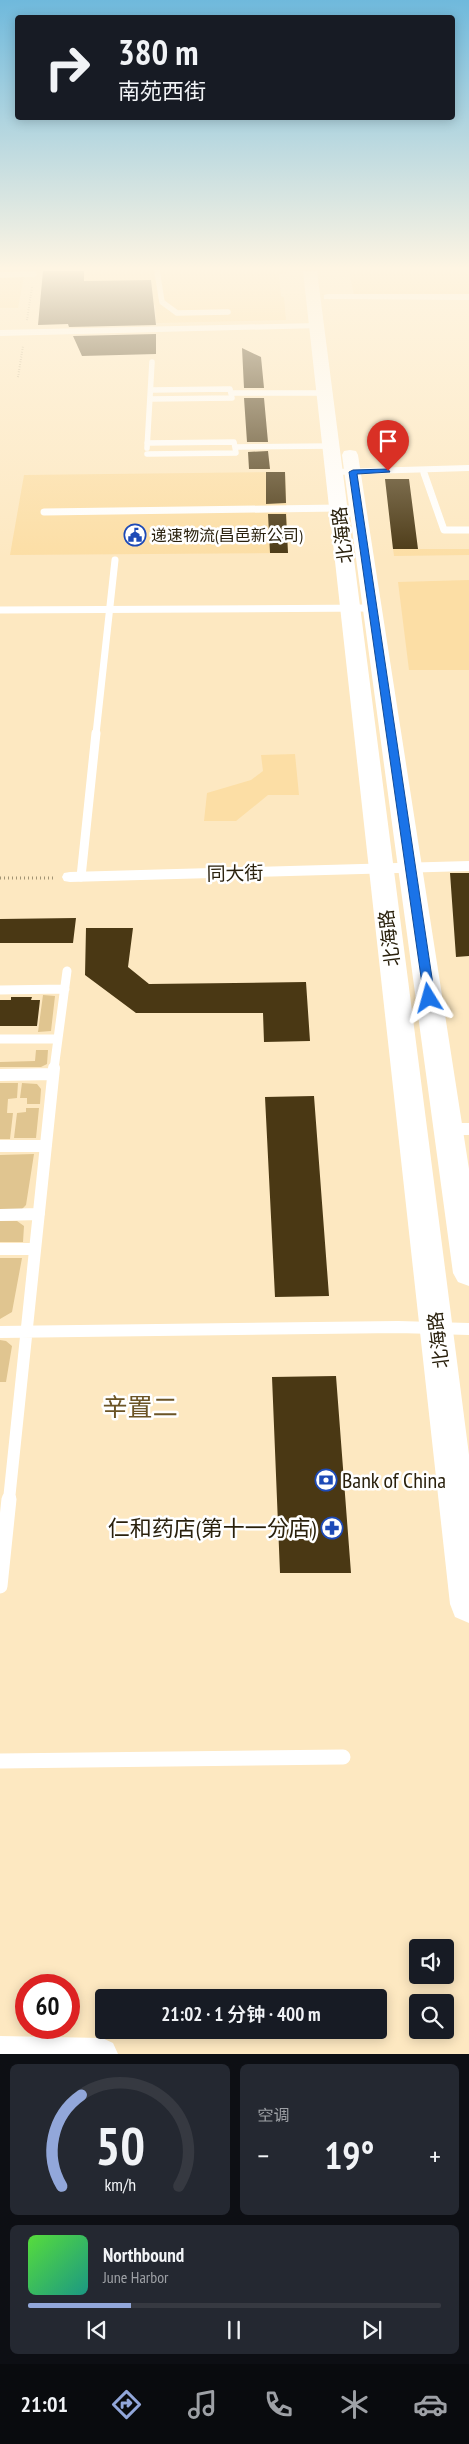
<!DOCTYPE html>
<html lang="zh">
<meta charset="utf-8">
<style>
body{margin:0;font-family:"PT Sans Narrow","Noto Sans SC",sans-serif;background:#242831;color:#f1f3f6;height:100vh;display:flex;flex-direction:column;font-size:19px;white-space:nowrap}
*{box-sizing:border-box;margin:0}
p{font-size:16px;color:#9ea1a6}
.icon{flex:none;width:28px;height:28px;fill:none;stroke:currentColor;stroke-width:2;stroke-linecap:round;stroke-linejoin:round}
.map{position:relative;height:2054px;overflow:hidden}
.side{display:flex;flex-direction:column;gap:10px;padding:10px;background:#0d0f14;flex:1}
.side>*{flex:none}
.top-card{position:absolute;left:15px;top:15px;width:440px;height:105px;border-radius:5px;box-shadow:0 2px 12px #0003;background:#171b24;color:#f1f3f6;overflow:hidden}
.fabs{position:absolute;left:409px;top:1939px;display:grid;gap:10px}
.fabs a{display:grid;place-items:center;width:45px;height:45px;border-radius:5px;background:#171b24;box-shadow:0 2px 12px #0003;font-size:25px}
.speed{position:absolute;left:15px;top:1974px;display:flex;gap:10px;font-size:25px;font-weight:700;text-align:center}
.speed>*{display:grid;place-content:center;width:65px;height:65px;border-radius:50%;background:#171b24;box-shadow:0 2px 12px #0003;line-height:1}
.speed .limit{border:8px solid #d22;background:#fff;color:#111}
.pin{position:absolute;display:grid;place-items:center;width:42px;height:42px;color:#fff;margin:-51px -21px;border-radius:50% 50% 50% 0;rotate:-45deg;box-shadow:0 0 5px #0007}
.pin .icon{rotate:45deg}
.me{position:absolute;width:55px;margin:-28px;rotate:352deg;stroke-linejoin:round;filter:drop-shadow(0 0 4px #0008)}
.turn{display:flex;align-items:center;gap:18px;height:105px;padding:0 20px;font-size:22px}
.turn .icon{width:65px;height:65px;stroke-width:2.5}
.turn b{display:block;font-size:35px;line-height:42px}
.big{font-size:38px;font-weight:600;line-height:1.1}
.side .widget{flex:1;display:flex;flex-direction:column;justify-content:center;gap:8px;min-width:0;padding:0 18px;border-radius:8px;background:#242831}
.side .dial{align-items:center;gap:0}
.dial svg{height:130px;overflow:visible;fill:none;stroke:#363941;stroke-width:7;stroke-linecap:round;text-anchor:middle}
.dial text{fill:#f1f3f6;stroke:none}
.song{display:flex;align-items:center;gap:15px}
.cover{width:60px;height:60px;border-radius:8px;background:linear-gradient(135deg,hsl(110 70% 55%),hsl(170 70% 35%))}
.played{height:5px;border-radius:2px;background:linear-gradient(90deg,#92a7da 25%,#363941 25%)}
.keys{display:flex;justify-content:space-around;direction:ltr}
.heat{display:flex;justify-content:space-between;align-items:center;font-size:28px;direction:ltr}
.side .tiles{flex:1;display:grid;gap:10px;grid-template-columns:1fr 1fr}
.widget:last-child{grid-column:span 2}
.trip{position:absolute;left:95px;top:1989px;width:292px;height:50px;border-radius:5px;background:#171b24;box-shadow:0 2px 12px #0003;font-weight:600;line-height:50px;text-align:center}
.dock{display:flex;height:80px;justify-content:space-around;align-items:center;background:#090b0e;color:#9ea1a6}
.dock .icon{width:35px;height:35px}
.dock .on{color:#92a7da}
.dock b{font-size:22px;color:#f1f3f6}
.map>svg:first-child{display:block}
.built{fill:#fcdea5}
.green{fill:#e0c590}
.building{fill:#4a3814}
.lines{fill:none;stroke-linecap:round;stroke-linejoin:round}
.path-far1{stroke:#a29374;stroke-width:2;stroke-dasharray:0.5 2;stroke-linecap:butt}
.path{stroke:#a29374;stroke-width:3;stroke-dasharray:1 3;stroke-linecap:butt}
.lane-far4{stroke:#fff;stroke-width:5.5}
.lane-far3{stroke:#fff;stroke-width:7}
.lane-far2{stroke:#fff;stroke-width:9}
.lane-far1{stroke:#fff;stroke-width:12}
.lane{stroke:#fff;stroke-width:15}
.street{fill:#fff;fill-rule:evenodd}
.primary{fill:#fff;fill-rule:evenodd}
.route{fill:#1a73e8;stroke:#114b97}
.labels{text-anchor:middle;dominant-baseline:central;stroke-width:5;stroke-linejoin:round;paint-order:stroke}
.far-poi-label{font-size:16px;fill:#2a210d;stroke:#fff;text-anchor:start}
.street-label{font-size:19px;fill:#2a210d;stroke:#fff}
.near-poi-label{font-size:22px;fill:#2a210d;stroke:#fff;text-anchor:start}
.near-quarter-label{font-size:25px;fill:#6b5426;stroke:#fff}
</style>
<div class="map">
<svg width="469" height="2054" viewBox="0 0 469 2054">
<rect width="100%" height="100%" fill="#fde8c1"/>
<path class="built" d="M0,271H25L18,308H0Z
M43,271H286V274H279L281,296L284,297L286,320L156,323L155,305L40,308Z
M349,271H469V295H354Z
M285,472L288,553L10,555L24,475Z
M393,549H469V555L394,556Z
M469,580V670H409L398,582Z
M295,754L299,795H268L236,821H204L207,793L251,780L263,771L261,755Z"/>
<path class="green" d="M43,995L55,996L51,1031L38,1032Z
M36,1050H48L47,1064L41,1067H0V1062L35,1061Z
M0,1083H18L17,1098L8,1099L7,1113H13L10,1139H0Z
M22,1083L37,1084L41,1089L40,1104H27V1098H20Z
M26,1108H39L36,1138H14L17,1113L26,1112Z
M34,1154L26,1205L21,1210H0V1155Z
M0,1221H17L24,1226L23,1242H0Z
M0,1258H22L12,1312L0,1319Z
M0,1340L6,1341L12,1346L6,1382H0Z"/>
<path class="building" d="M43,271H84V281L151,280L156,325L69,327L68,324L38,325Z
M156,334V354L82,356L73,336Z
M242,348L261,357L264,388H244Z
M244,398H264L268,442H247Z
M268,451L270,469H249L248,452Z
M266,472H285L286,503L266,504Z
M385,479H409L418,549H393Z
M268,514H286L288,553H270Z
M450,873H469V956L456,957Z
M76,918L73,943H0V919Z
M86,928H133L128,967L149,984L306,982L310,1041L264,1042L263,1013H136L85,975Z
M11,997H32L31,1000H40L37,1026H0V1000H11Z
M314,1096L329,1296L275,1297L265,1097Z
M336,1376L351,1573H280L272,1377Z"/>
<g class="lines">
<path class="path-far1" d="M27,320L32,287
M18,377L23,346"/>
<path class="path" d="M0,878H54"/>
<path class="lane-far4" d="M157,271L162,302L177,313L228,312
M0,275L34,274
M231,393H325
M150,399L232,398L230,389L151,390
M147,443L234,442L236,453L147,454
M235,447L331,446
M147,448L152,362
M423,470L424,474"/>
<path class="lane-far3" d="M424,473L444,530H469
M44,512L338,508
M0,610L373,608
M96,734L115,560"/>
<path class="lane-far2" d="M81,877L96,733
M0,990L65,989
M0,1039H58
M54,1069L67,971"/>
<path class="lane-far1" d="M0,1075L53,1074
M450,1129H469
M0,1146H46
M0,1215L39,1214
M0,1249H35
M0,1332L398,1327L469,1329
M9,1500L54,1068"/>
<path class="lane" d="M0,1586L9,1499
M0,1761L343,1757"/>
<path class="street" d="M327,294H469V300L324,299V295Z
M317,323L320,324V328L0,336V330Z
M469,465V471L334,475L328,472L334,469Z
M469,861V871L70,882L64,881L62,877L64,873L70,872Z
M0,2036L102,2038L113,2043L118,2054H0Z"/>
<path class="primary" d="M303,271H317L469,1455V1623L455,1617L450,1604Z
M350,450L356,451L358,455L469,1169V1286L458,1282L453,1273L342,455L344,451Z"/>
</g>
<linearGradient id="sky" x2="0" y2="1"><stop stop-color="#6fb9dc"/><stop offset="0.48" stop-color="#fef5e3"/><stop offset="1" stop-color="#fef5e3" stop-opacity="0"/></linearGradient>
<rect width="469" height="559" fill="url(#sky)"/>
<path class="route" d="M388,469L390,472L357,474L435,998L429,1002L424,998L349,472L353,470Z"/>
<defs>
<g id="civic-ring" transform="scale(1.125)"><circle r="9.5" fill="#fff" stroke="#1d4ab7" stroke-width="1.5"/><path d="M-.6-6.5H3V-4.5H.6V-3L4-1V1h2V6H-6V1h2V-1L-.6-3ZM-1.2 2.5V6h2.4V2.5Z" fill="#1d4ab7"/></g>
<g id="bank-ring" transform="scale(1.125)"><circle r="9.5" fill="#fff" stroke="#1d4ab7" stroke-width="1.5"/><path d="M-6-4H6V4H-6ZM0-2.3a2.3 2.3 0 1 0 0 4.6a2.3 2.3 0 1 0 0-4.6Z" fill="#1d4ab7"/></g>
<g id="pharmacy-ring" transform="scale(1.125)"><circle r="9.5" fill="#fff" stroke="#1d4ab7" stroke-width="1.5"/><path d="M-2-6h4v4h4v4h-4v4h-4v-4h-4v-4h4Z" fill="#1d4ab7"/></g>
</defs>
<g fill-rule="evenodd">
<use href="#civic-ring" x="135" y="535"/>
<use href="#bank-ring" x="326" y="1480"/>
<use href="#pharmacy-ring" x="332" y="1528"/>
</g>
<g class="labels">
<g class="far-poi-label">
<text x="151" y="535">递速物流(昌邑新公司)</text>
</g>
<g class="street-label">
<text transform="translate(342 535) rotate(-97)">北海路</text>
<text transform="translate(235 873) rotate(-1)">同大街</text>
<text transform="translate(389 938) rotate(-97)">北海路</text>
<text transform="translate(438 1340) rotate(-97)">北海路</text>
</g>
<g class="near-poi-label">
<text x="342" y="1480">Bank of China</text>
<text x="316" y="1528" text-anchor="end">仁和药店(第十一分店)</text>
</g>
<g class="near-quarter-label">
<text x="140" y="1407">辛置二</text>
</g>
</g>
</svg>
<div class="fabs">
<a><svg class="icon" aria-label="sound" viewBox="0 0 24 24"><path d="M4 9h4l5-4v14l-5-4H4zM17 9q2 3 0 6"/></svg></a>
<a><svg class="icon" aria-label="search" viewBox="0 0 24 24"><circle cx="10" cy="10" r="6"/><path d="M15 15l6 6"/></svg></a>
</div>
<div class="speed"><div class="limit">60</div></div>
<div class="pin" style="left:388px;top:471px;background:#d93025"><svg class="icon" aria-label="arrive" viewBox="0 0 24 24"><path d="M6 21V4h12l-3 4 3 4H6"/></svg></div>
<svg class="me" style="left:429px;top:998px" viewBox="-20 -20 40 40"><path d="M0-17L14 15 0 8-14 15z" fill="#1a73e8" stroke="#fff" stroke-width="4"/></svg>
<div class="trip">21:02 · 1 分钟 · 400 m</div>
<div class="top-card">
<div class="turn"><svg class="icon" aria-label="right" viewBox="0 0 24 24"><path d="M7 20v-9h11M14 6l5 5-5 5"/></svg><div><b>380 m</b>南苑西街</div></div>
</div>
</div>
<section class="side">
<div class="tiles">
<div class="widget dial"><svg viewBox="0 0 100 80">
<path d="M14 69A42 42 0 1 1 86 69"/>
<path d="M14 69A42 42 0 0 1 26 13" stroke="#92a7da"/>
<text x="50" y="56" font-size="32" font-weight="700">50</text>
<text x="50" y="72" font-size="11">km/h</text>
</svg></div>
<div class="widget"><p>空调</p>
<div class="heat"><a>−</a><b class="big">19°</b><a>+</a></div>
</div>
<div class="widget">
<div class="song"><i class="cover"></i><div><b>Northbound</b><p>June Harbor</p></div></div>
<div class="played"></div>
<div class="keys"><svg class="icon" aria-label="previous" viewBox="0 0 24 24"><path d="M18 5L8 12l10 7zM5 5v14"/></svg><svg class="icon" aria-label="pause" viewBox="0 0 24 24"><path d="M8 5v14M16 5v14"/></svg><svg class="icon" aria-label="next" viewBox="0 0 24 24"><path d="M6 5l10 7-10 7zM19 5v14"/></svg></div>
</div>
</div>
</section>
<nav class="dock">
<b>21:01</b>
<svg class="icon on" aria-label="directions" viewBox="0 0 24 24"><path d="M12 3l9 9-9 9-9-9zM9 14v-3h6M13 9l2 2-2 2"/></svg>
<svg class="icon" aria-label="music" viewBox="0 0 24 24"><path d="M9 18V5l10-2v13"/><circle cx="6" cy="18" r="3"/><circle cx="16" cy="16" r="3"/></svg>
<svg class="icon" aria-label="phone" viewBox="0 0 24 24"><path d="M5 4h4l2 5-3 2q2 4 5 5l2-3 5 2v4C11 20 4 13 5 4z"/></svg>
<svg class="icon" aria-label="climate" viewBox="0 0 24 24"><path d="M12 3v18M4 7l16 10M4 17L20 7"/></svg>
<svg class="icon" aria-label="car" viewBox="0 0 24 24"><path d="M5 17H2v-5l4-1 3-4h7l3 4 3 1v5h-3M9 17h6M6 11h13"/><circle cx="7" cy="17" r="2"/><circle cx="17" cy="17" r="2"/></svg>
</nav>
